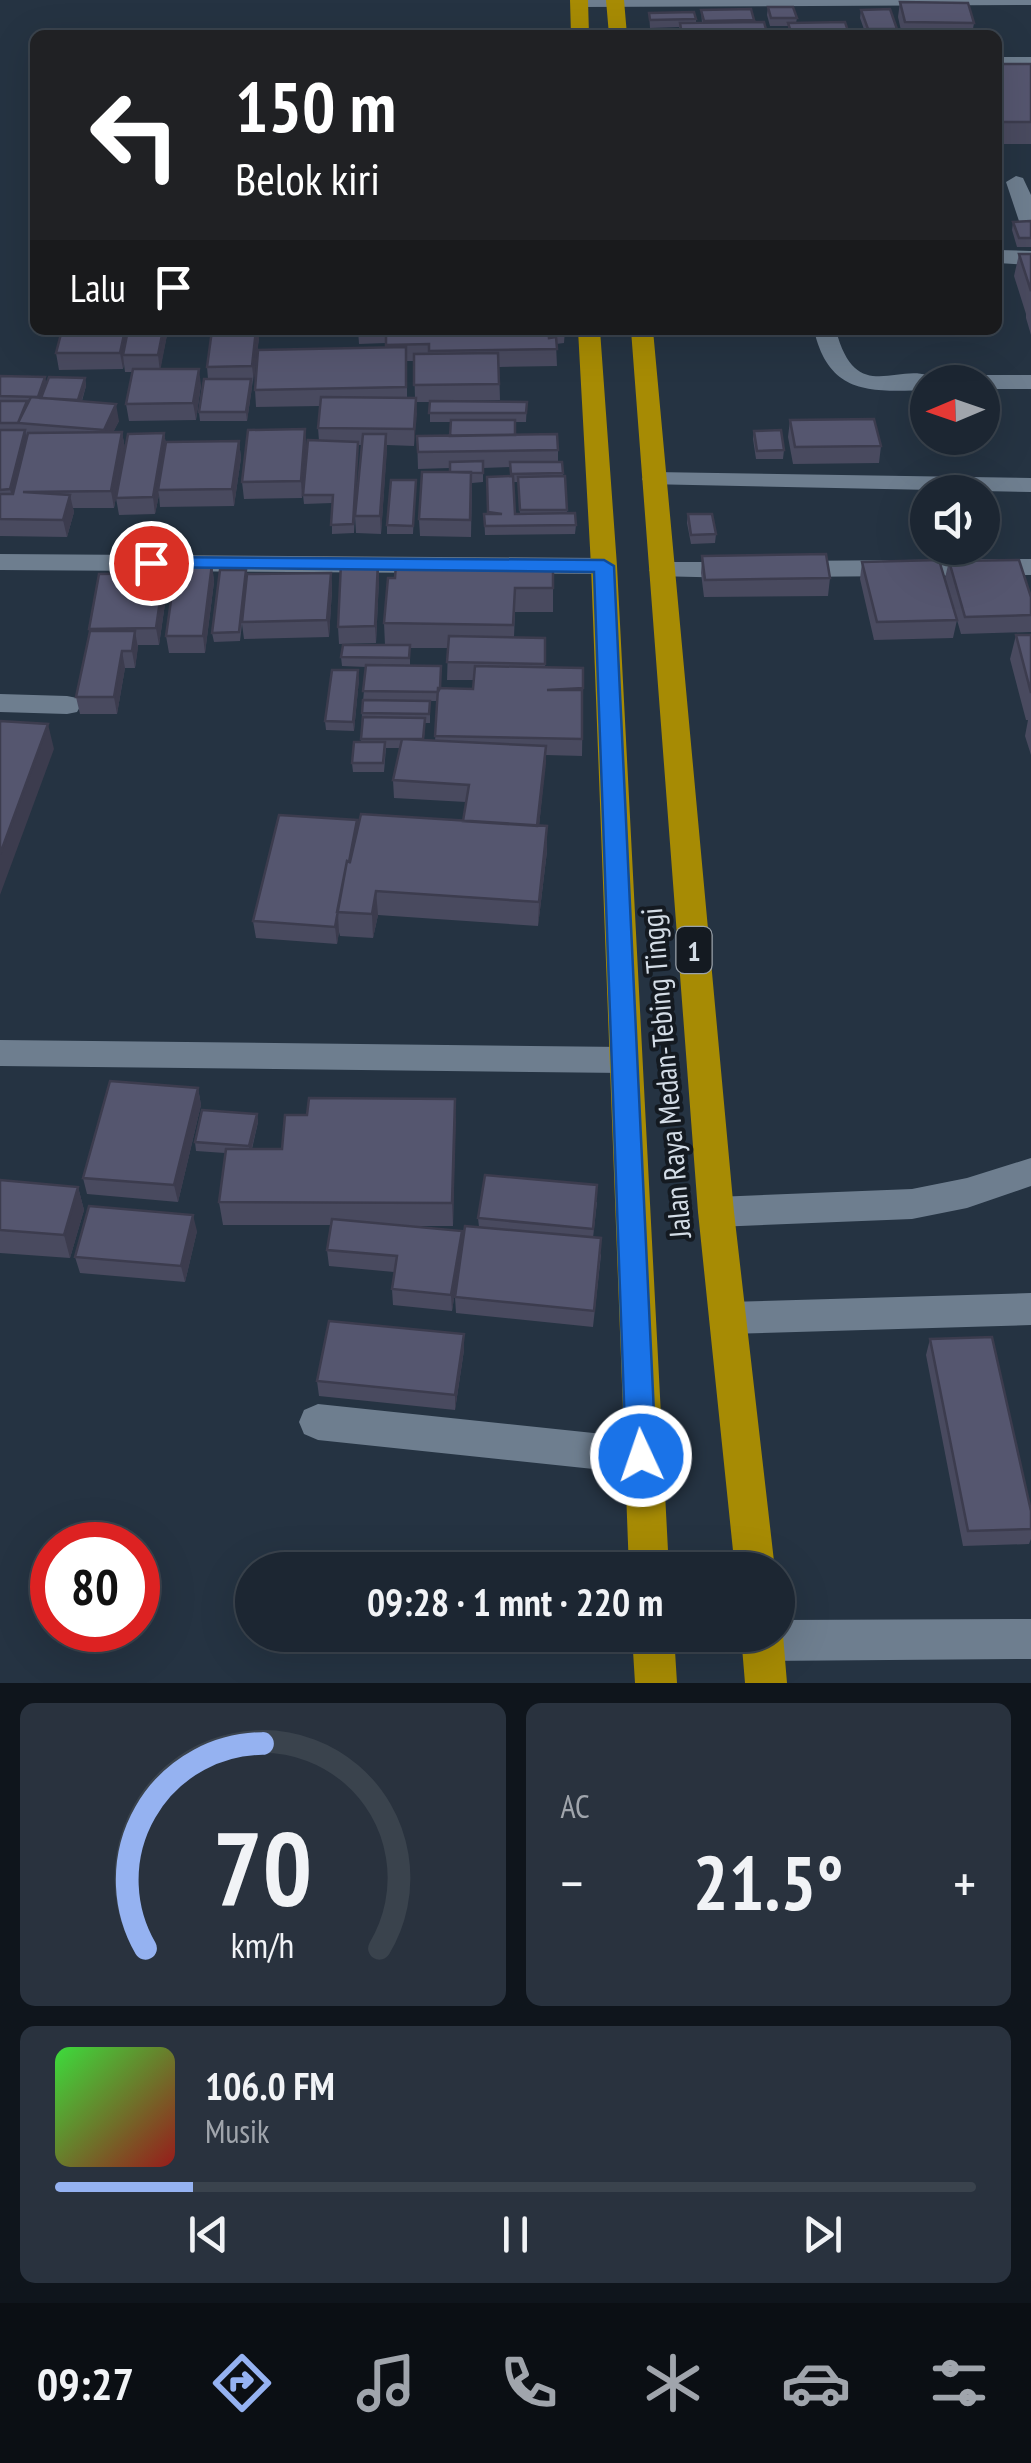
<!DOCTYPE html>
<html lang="id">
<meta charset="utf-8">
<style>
body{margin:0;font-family:"PT Sans Narrow",sans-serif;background:#29323e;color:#f1f3f6;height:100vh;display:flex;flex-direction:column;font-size:38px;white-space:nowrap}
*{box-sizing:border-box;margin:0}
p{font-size:32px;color:#a0a5ac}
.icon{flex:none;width:55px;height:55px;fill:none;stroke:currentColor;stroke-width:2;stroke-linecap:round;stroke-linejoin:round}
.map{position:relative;height:1683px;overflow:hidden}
.drawer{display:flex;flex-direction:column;gap:20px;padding:20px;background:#0f151c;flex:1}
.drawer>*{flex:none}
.top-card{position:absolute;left:30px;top:30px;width:972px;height:305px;border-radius:15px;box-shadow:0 10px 40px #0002,0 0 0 2px #3a434d;background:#202124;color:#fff;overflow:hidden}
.needle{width:65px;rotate:268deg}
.tools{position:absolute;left:910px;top:365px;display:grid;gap:20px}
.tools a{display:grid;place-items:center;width:90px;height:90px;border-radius:50%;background:#1c2632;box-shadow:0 10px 40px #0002,0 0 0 2px #3a434d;font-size:50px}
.speed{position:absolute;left:30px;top:1522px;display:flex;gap:20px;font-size:50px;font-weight:700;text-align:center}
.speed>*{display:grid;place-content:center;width:130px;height:130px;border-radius:50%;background:#1c2632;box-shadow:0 10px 40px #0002,0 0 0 2px #3a434d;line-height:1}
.speed .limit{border:15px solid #d22;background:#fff;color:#111}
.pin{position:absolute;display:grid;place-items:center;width:85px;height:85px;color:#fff;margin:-42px;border:5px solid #fff;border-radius:50%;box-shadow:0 2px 10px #0007}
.me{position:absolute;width:110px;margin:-55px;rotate:357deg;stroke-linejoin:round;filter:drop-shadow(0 0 8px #0008)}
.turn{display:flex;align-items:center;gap:35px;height:210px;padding:0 40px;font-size:45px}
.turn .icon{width:130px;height:130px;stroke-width:2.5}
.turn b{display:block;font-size:70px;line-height:85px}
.then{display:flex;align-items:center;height:95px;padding:0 40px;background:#0003;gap:20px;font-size:38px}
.big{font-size:75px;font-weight:700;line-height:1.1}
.drawer .widget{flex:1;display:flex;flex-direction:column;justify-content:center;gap:15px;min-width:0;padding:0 35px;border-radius:15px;background:#29323e}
.drawer .dial{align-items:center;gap:0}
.dial svg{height:260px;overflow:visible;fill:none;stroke:#3a434d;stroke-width:7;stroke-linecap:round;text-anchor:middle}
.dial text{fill:#f1f3f6;stroke:none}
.song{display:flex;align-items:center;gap:30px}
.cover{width:120px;height:120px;border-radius:15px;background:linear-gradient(135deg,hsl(120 70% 55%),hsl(0 70% 35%))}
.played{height:10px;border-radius:5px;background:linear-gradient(90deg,#95b2f1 15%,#3a434d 15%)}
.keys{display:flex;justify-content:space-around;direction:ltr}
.heat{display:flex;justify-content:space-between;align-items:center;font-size:55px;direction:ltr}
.drawer .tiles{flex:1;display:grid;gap:20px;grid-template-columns:1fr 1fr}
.widget:last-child{grid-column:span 2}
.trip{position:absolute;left:235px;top:1552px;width:560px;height:100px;border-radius:50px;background:#1c2632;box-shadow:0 10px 40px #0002,0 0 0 2px #3a434d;font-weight:700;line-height:100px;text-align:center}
.tabs{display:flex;height:160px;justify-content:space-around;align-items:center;background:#0b0f14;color:#a0a5ac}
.tabs .icon{width:70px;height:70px}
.tabs .active{color:#95b2f1}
.tabs b{font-size:45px;color:#f1f3f6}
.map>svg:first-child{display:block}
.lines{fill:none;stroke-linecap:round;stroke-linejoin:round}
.minor{fill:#6e7e8f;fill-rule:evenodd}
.highway{fill:#a78b04;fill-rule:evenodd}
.wall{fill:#494a5f;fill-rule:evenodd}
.shaded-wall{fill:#3c3c4e}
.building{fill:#55566f;stroke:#3c3c4e;stroke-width:2.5}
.route{fill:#1a73e8;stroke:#114b97;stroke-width:2.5}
.labels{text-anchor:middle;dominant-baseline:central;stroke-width:8;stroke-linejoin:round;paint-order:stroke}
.shield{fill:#141a21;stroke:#9aa2ab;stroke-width:2.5}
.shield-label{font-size:28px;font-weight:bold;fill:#d3dce6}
.street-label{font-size:30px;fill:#d3dce6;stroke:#141a21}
</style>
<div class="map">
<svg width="1031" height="1683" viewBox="0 0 1031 1683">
<rect width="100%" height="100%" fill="#253342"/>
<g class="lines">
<path class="minor" d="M571,0H1031V5L579,7L573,6Z
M998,57H1031V69H998Z
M1016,176L1023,178L1031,195V230L1020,224L1006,182Z
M998,250L1031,251V265L998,263Z
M814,330H836C857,413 906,353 939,382H928V390C870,392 829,395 814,330Z
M977,375H1031V389H982V382H965Z
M654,472L1031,478V492L645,484L642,479L645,474Z
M0,554L604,558L617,566L604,574L0,570Z
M1031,559V575L790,577L777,569L790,561Z
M662,562H739L752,570L739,578L653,576L649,570Z
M0,694L67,696L77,698L81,705L77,712L67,714L0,712Z
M0,1040L624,1047L636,1051L641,1060L636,1069L624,1073L0,1066Z
M1031,1158V1186L967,1208L912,1219L716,1227L704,1223L698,1212L704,1201L716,1197L912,1189L967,1178Z
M1031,1293V1325L727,1334L714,1329L709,1318L714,1307L727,1302Z
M318,1404L641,1438L655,1443L660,1456L655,1469L641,1474L318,1440L304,1434L299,1422L304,1410Z
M1031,1619V1659L762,1661L747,1655L741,1641L744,1635H778V1620Z"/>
<path class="highway" d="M570,0H588L589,35H571Z
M606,0H624L627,35H609Z
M578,330H600L617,566L669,1570H629L591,566Z
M631,330H653L734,1212L775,1570H735L698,1212Z
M778,1623L783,1635L787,1683H745L741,1635H778Z
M632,1635H674L677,1683H635Z"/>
</g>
<path class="wall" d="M900,2L974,23L972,35H902L898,17Z
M768,7L797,18L796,23L848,31V35H789L788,26H770L767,15Z
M701,10L754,20L753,22L767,33V35H680L679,27L650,28L649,13L696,19V23H702Z
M861,10L897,29L896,35H866L860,18Z
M998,64H1031V144H998Z
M1031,221V247H1017L1012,230L1013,222Z
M1019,254H1031V335L1026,318V314L1014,276Z
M168,330L160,369L201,385L196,420L129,421L126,404L133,372H125L124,364L123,369L59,370L56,353Z
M358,330H565L564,343L556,344L557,366L499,367L500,400L449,401L527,402L526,422H515V435L558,450V462H562L563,476H565L567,513L576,525L575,534L485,535L484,514H488L487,477L511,476V467L483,468V482L472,483L471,537L420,536L419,519L450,472V468L418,469L417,436H450L451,422H430V402H416L414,446L387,445L381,534L356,533L355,516L362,445H358L354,533L332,534V503L304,504L303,495L319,441L318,428L320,406L256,407L255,390L386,348V343L359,344ZM407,361H414L415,398H407ZM513,482H518L520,514H515Z
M259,338L247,421H200L199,412L208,379L207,367Z
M0,376L46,383L85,378L86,386L82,401L119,421L113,432H122L125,449L114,508H73L74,512L67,537L0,536Z
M790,420L881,446L879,463L793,464L788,437Z
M754,431L784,450L783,459H756L753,439Z
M164,433L166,444L239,441L241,458L234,506L160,507L159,495L155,514L119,515L116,498Z
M307,446L302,498L244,499L242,482Z
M416,480L413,534H387V525Z
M688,514L716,534L715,543L691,544L687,523Z
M702,556L830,578L828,596L704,597L701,573Z
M949,561L1031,597V632L961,634L945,578Z
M378,562L379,579L376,643L339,644L338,627Z
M862,562L957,620L953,638L874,640L860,579Z
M212,564L214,582L205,653H169L166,636Z
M553,566V612H515L514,637L545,638V667L583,688L582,756L546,755L539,826H547V851L538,926L378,915L373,938L340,936L339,932L337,944L256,938L253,921L358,827L463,821L466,802L394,798L393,780L400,748H386L384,772H353L352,763L361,742L362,713L366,667L342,666L341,657L385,645L384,623ZM410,648H448L447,680H474L473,689L441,688V666H410ZM430,701H438L435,741L424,740L425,723H430Z
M246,570L247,575L331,573L332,590L329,637L244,639L242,624L240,641L214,642L212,633Z
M164,573L167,590L159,645H138L135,668H125L117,714H80L76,697L89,633V629Z
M1016,635H1031V755L1025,736L1028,720H1026L1010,659Z
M359,679L354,731L326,730L325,721Z
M198,1088L201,1105L178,1202L87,1194L83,1178Z
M455,1099L453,1226H402L462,1231V1247L452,1311L393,1305L392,1289L394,1272L329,1266L327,1250L331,1225H223L219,1202L225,1153L196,1151L195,1142L257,1114L258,1122L252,1149H282L307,1115Z
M0,1180L78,1187L84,1210L70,1258L0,1253Z
M597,1202L593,1238L601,1255L593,1327L456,1313L455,1297L479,1227L478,1218Z
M197,1231L185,1282L80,1273L75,1257Z
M930,1339L1031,1511V1539L1029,1544L963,1546L926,1355Z
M464,1350L455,1410L319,1396L317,1381Z"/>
<path class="shaded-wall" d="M125,330H131L123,355L124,364L123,369L120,353Z
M163,330H168L160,372L158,355Z
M256,330H258L259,338L254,383L252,366Z
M199,369L201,385L196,420L193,403Z
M45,377L47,385L40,406L38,397Z
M85,378L86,386L79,409L78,400Z
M251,379L252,388L247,421L246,412Z
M416,398L417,414L414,446V429Z
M116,404L119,421L106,447L104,430Z
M305,429L307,446L302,498L301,481Z
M25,430L29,447L14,506L10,489Z
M122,432L125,449L114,508L111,491Z
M164,433L167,450L158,490L159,495L155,514L153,497Z
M386,434L387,451L381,534L380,516Z
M239,441L241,458L234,506L232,489Z
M70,495L74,512L67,537L63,520Z
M378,562L379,579L376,643L375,626Z
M212,564L214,582L205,653L203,636Z
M164,573L167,590L159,645L156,628Z
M331,573L332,590L329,637L327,620Z
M135,631L138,648L135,668L132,651Z
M122,651L125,668L117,714L114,697Z
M358,670L359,679L354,731L353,722Z
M48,724L54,749L0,895V854Z
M546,746V764L537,844V827Z
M547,826V851L538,926L539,902Z
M376,891L378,915L373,938L372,914Z
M338,915L339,932L337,944L335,927Z
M198,1088L201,1105L178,1202L174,1185Z
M455,1099L456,1122L453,1226L452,1203Z
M257,1114L258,1122L250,1155L249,1146Z
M78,1187L84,1210L70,1258L64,1235Z
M193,1215L197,1231L185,1282L181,1266Z
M462,1231V1247L452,1311L451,1295Z
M464,1334V1350L455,1410V1395Z"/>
<path class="building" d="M900,2L968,3L974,23L905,22Z
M768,7H793L797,18H771Z
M751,9L754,20L704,21L701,10Z
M890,9L897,29H868L861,10Z
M694,12L696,19L650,20L649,13Z
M764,22L767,33L682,35L680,23Z
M845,22L848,31L791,32L788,23Z
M998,64H1031V122H998Z
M1031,221V238H1019L1013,222Z
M1019,254H1031V291Z
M62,330H125L120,353H56Z
M128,330H163L158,355H123Z
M212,330H256L252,366L207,367Z
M469,330H548L549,338L556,337L557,349L429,351V344L386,345V332Z
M406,347V387L255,390L258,350Z
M498,353L499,384L414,385V354Z
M133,369H199L193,403L126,404Z
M0,376L45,377L38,397L0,396Z
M49,377L85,378L78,400L41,398Z
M204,379H251L246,412H199Z
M31,397L116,404L104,430L18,423Z
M321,397L416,398L414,429L318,428Z
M0,401H27L18,423H20H0Z
M430,401L527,402L526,413H429Z
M874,419L881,446L795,447L790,420Z
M451,420H515V435L450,436Z
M305,429L301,481L242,482L248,430Z
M0,430H25L10,489L0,490Z
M781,430L784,450L757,451L754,431Z
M122,432L111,491L23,492L70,495L63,520L0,519V494H13L28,433Z
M164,433L153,497L116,498L128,434Z
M363,434H386L380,516H355Z
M557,434L558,450L418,452L417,436Z
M308,440L358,442L353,524L331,525L333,495H303Z
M239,441L232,489L158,490L166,442Z
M483,461V473L450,472V462Z
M510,462H562L563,473L511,474Z
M422,472H471L470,520L419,519Z
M513,476L515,514L575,513L576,525L485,526L484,514H502L488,512L487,477Z
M565,476L567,510H520L518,477Z
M391,480H416L413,526L387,525Z
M688,514H712L716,534L691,535Z
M826,554L830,578L705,580L702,556Z
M939,560L957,620L877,622L862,562Z
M1019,560L1031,597V615L965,617L949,561Z
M378,562L375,626L338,627L341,563Z
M212,564L203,636H166L176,565Z
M396,564L553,566V588H515L513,625L384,623L388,578H395Z
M220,570H246L239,632L212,633Z
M164,573L156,628L89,629L99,574Z
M331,573L327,620L242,622L247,574Z
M90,631H135L132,651H122L114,697H76Z
M1016,635H1031V693Z
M449,636L545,638V664L447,662Z
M343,645H410L409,658L341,657Z
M366,665L441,666L440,688L438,692L363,691Z
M475,666L583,668V688L547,690H582V739L435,736L438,688L473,689Z
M332,670H358L353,722L325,721Z
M363,700L430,701L429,714L362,713Z
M363,717L425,718L423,739H361Z
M0,721L48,724L0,854Z
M402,739L546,746L537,826L463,821L469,785L393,780Z
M354,742H385L383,763H352Z
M361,814L547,826L539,902L376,891L372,914L337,912L347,861L350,862Z
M279,815L357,820L349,862L347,861L335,927L253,921Z
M110,1081L198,1088L174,1185L83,1178Z
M309,1098L455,1099L452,1203L219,1202L226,1149H282L285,1115H307Z
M202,1110L257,1114L249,1146L195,1142Z
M485,1175L597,1185L593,1229L478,1218Z
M0,1180L78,1187L64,1235L0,1230Z
M89,1206L193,1215L181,1266L75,1257Z
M332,1219L462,1231L451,1295L392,1289L397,1256L327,1250Z
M465,1226L601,1238L594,1311L455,1297Z
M329,1321L464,1334L455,1395L317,1381Z
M992,1337L1031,1511V1529L968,1531L930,1339Z"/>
<path class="route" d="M151,557L604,560L614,566L656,1456L651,1465L641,1469L631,1465L626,1456L594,572L144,567L141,563Z"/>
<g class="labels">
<rect class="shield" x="676.5" y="927" width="35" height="46" rx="8"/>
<g class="shield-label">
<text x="694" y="950">1</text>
</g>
<g class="street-label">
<text transform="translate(665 1073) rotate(-95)">Jalan Raya Medan-Tebing Tinggi</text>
</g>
</g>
</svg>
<div class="tools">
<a><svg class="needle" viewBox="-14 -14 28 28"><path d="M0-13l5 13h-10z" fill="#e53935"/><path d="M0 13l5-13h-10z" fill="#a0a5ac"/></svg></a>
<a><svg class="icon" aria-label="sound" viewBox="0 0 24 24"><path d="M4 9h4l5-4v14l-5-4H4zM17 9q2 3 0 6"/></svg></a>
</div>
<div class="speed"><div class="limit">80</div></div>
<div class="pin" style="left:151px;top:563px;background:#d93025"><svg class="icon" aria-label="arrive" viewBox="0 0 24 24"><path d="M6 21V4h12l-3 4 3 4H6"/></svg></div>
<svg class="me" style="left:641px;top:1456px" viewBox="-20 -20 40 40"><circle r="17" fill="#1a73e8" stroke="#fff" stroke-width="3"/><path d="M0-11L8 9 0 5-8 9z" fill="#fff"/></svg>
<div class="trip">09:28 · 1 mnt · 220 m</div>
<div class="top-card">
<div class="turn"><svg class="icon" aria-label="left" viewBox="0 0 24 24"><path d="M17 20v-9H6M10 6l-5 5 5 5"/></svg><div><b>150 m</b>Belok kiri</div></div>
<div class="then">Lalu<svg class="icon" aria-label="arrive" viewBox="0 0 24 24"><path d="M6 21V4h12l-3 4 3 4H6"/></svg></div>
</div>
</div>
<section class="drawer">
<div class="tiles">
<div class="widget dial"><svg viewBox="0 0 100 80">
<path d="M14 69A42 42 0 1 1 86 69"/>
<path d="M14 69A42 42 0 0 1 50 6" stroke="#95b2f1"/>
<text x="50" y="56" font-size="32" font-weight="700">70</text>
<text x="50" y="72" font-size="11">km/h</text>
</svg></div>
<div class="widget"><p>AC</p>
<div class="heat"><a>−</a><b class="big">21.5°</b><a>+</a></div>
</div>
<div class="widget">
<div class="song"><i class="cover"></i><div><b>106.0 FM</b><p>Musik</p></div></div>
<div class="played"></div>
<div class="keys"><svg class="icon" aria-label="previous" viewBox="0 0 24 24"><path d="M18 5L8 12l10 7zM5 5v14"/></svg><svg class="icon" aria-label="pause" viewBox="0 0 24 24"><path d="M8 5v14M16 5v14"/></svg><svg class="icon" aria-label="next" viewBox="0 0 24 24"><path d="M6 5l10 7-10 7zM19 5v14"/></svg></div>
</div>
</div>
</section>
<nav class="tabs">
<b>09:27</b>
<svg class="icon active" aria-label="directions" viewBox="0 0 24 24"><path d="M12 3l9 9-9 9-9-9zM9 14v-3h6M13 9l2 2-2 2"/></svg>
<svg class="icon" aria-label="music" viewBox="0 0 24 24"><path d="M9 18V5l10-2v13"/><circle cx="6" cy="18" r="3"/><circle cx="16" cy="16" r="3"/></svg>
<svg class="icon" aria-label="phone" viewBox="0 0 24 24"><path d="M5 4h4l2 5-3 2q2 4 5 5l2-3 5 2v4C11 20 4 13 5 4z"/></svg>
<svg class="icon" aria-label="climate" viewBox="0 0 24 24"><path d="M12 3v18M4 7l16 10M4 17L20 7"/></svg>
<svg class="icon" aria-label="car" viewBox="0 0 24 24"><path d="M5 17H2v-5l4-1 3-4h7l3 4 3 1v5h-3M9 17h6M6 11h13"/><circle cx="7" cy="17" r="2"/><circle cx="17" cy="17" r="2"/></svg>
<svg class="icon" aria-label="filters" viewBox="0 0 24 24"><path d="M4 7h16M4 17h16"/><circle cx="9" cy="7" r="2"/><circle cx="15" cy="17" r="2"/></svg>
</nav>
